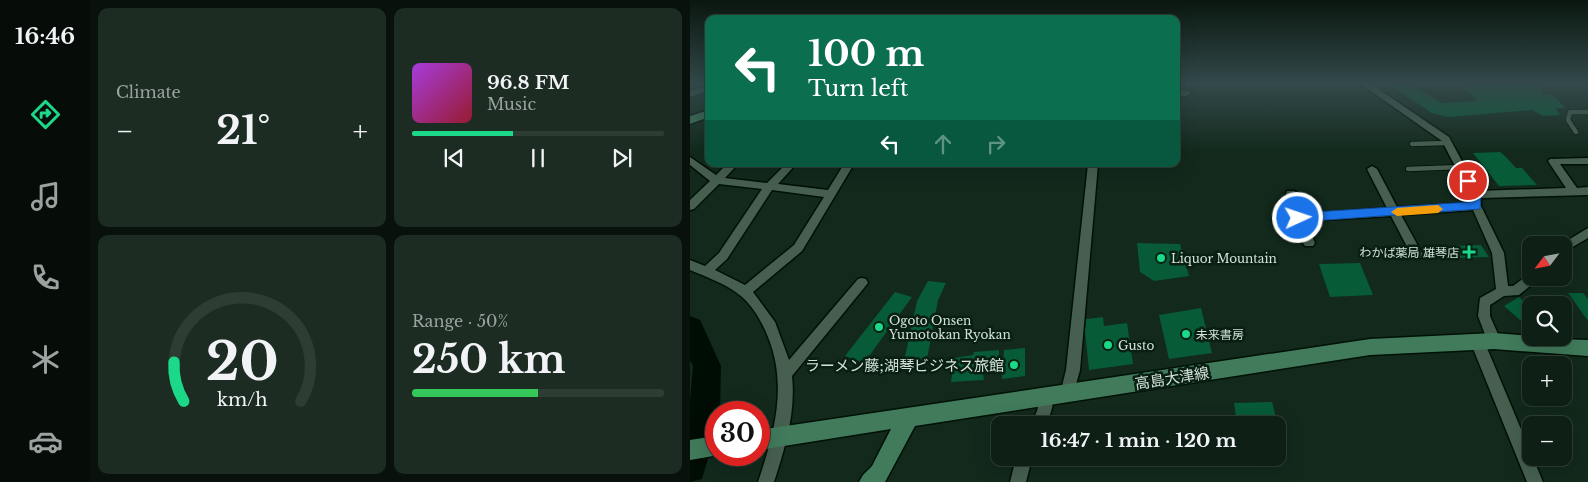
<!DOCTYPE html>
<meta charset="utf-8">
<style>
body{margin:0;font-family:"Libre Baskerville","Noto Sans JP",serif;background:#1c2c22;color:#f1f3f6;height:100vh;display:flex;flex-direction:column;font-size:19px;white-space:nowrap}
*{box-sizing:border-box;margin:0}
p{font-size:16px;color:#9ba2a0}
.icon{flex:none;width:28px;height:28px;fill:none;stroke:currentColor;stroke-width:2;stroke-linecap:round;stroke-linejoin:round}
.map{position:relative;flex:1;overflow:hidden}
.sheet{display:flex;flex-direction:column;gap:8px;padding:8px;background:#08110c;width:600px}
.sheet>*{flex:none}
.banner{position:absolute;left:15px;top:15px;width:475px;height:152px;border-radius:10px;box-shadow:0 5px 20px #0002,0 0 0 1px #2e3d34;background:#0b6e4f;color:#fff;overflow:hidden}
.needle{width:32px;rotate:238deg}
.buttons{position:absolute;left:832px;top:236px;display:grid;gap:10px}
.buttons a{display:grid;place-items:center;width:50px;height:50px;border-radius:10px;background:#0e1f15;box-shadow:0 5px 20px #0002,0 0 0 1px #2e3d34;font-size:25px}
.speed{position:absolute;left:15px;top:401px;display:flex;gap:10px;font-size:25px;font-weight:700;text-align:center}
.speed>*{display:grid;place-content:center;width:65px;height:65px;border-radius:50%;background:#0e1f15;box-shadow:0 5px 20px #0002,0 0 0 1px #2e3d34;line-height:1}
.speed .limit{border:8px solid #d22;background:#fff;color:#111}
.pin{position:absolute;display:grid;place-items:center;width:42px;height:42px;color:#fff;margin:-21px;border:2px solid #fff;border-radius:50%;box-shadow:0 1px 5px #0007}
.me{position:absolute;width:55px;margin:-28px;rotate:87deg;stroke-linejoin:round;filter:drop-shadow(0 0 4px #0008)}
.turn{display:flex;align-items:center;gap:18px;height:105px;padding:0 20px;font-size:22px}
.turn .icon{width:65px;height:65px;stroke-width:2.5}
.turn b{display:block;font-size:35px;line-height:42px}
.lanes{display:flex;align-items:center;height:48px;padding:0 20px;background:#0003;justify-content:center;gap:25px;direction:ltr}
.lanes .off{opacity:.35}
.big{font-size:38px;font-weight:800;line-height:1.1}
.sheet .widget{flex:1;display:flex;flex-direction:column;justify-content:center;gap:8px;min-width:0;padding:0 18px;border-radius:10px;background:#1c2c22}
.sheet .dial{align-items:center;gap:0}
.dial svg{height:130px;overflow:visible;fill:none;stroke:#2e3d34;stroke-width:7;stroke-linecap:round;text-anchor:middle}
.dial text{fill:#f1f3f6;stroke:none}
.song{display:flex;align-items:center;gap:15px}
.cover{width:60px;height:60px;border-radius:8px;background:linear-gradient(135deg,hsl(280 70% 55%),hsl(350 70% 35%))}
.played{height:5px;border-radius:2px;background:linear-gradient(90deg,#1bd988 40%,#2e3d34 40%)}
.keys{display:flex;justify-content:space-around;direction:ltr}
.heat{display:flex;justify-content:space-between;align-items:center;font-size:28px;direction:ltr}
.charge{height:8px;border-radius:4px;background:linear-gradient(90deg,#34c759 50%,#2e3d34 0)}
.sheet .tiles{flex:1;display:grid;gap:8px;grid-template-columns:repeat(2,1fr)}
.trip{position:absolute;left:301px;top:416px;width:295px;height:50px;border-radius:10px;background:#0e1f15;box-shadow:0 5px 20px #0002,0 0 0 1px #2e3d34;font-weight:800;line-height:50px;text-align:center}
main{display:flex;flex:1;min-height:0}
.tab-bar{display:flex;flex-direction:column;width:90px;justify-content:space-around;align-items:center;background:#060c08;color:#9ba2a0}
.tab-bar .icon{width:35px;height:35px}
.tab-bar .selected{color:#1bd988}
.tab-bar b{font-size:22px;color:#f1f3f6}
.map>svg:first-child{display:block}
.lines{fill:none;stroke-linecap:round;stroke-linejoin:round}
.river{fill:#000d04;fill-rule:evenodd}
.building{fill:#075b37}
.lane-casing{stroke:#001106;stroke-width:6}
.street-casing{stroke:#001106;stroke-width:3}
.secondary-casing{stroke:#001106;stroke-width:3}
.lane{stroke:#465f4f;stroke-width:4.5}
.street{fill:#465f4f;fill-rule:evenodd}
.secondary{fill:#417b5c;fill-rule:evenodd}
.route{fill:#1a73e8;stroke:#114b97}
.slow{fill:#f59e0b}
.poi-dot{fill:#1bd988;stroke:#081f12;stroke-width:2}
.labels{text-anchor:middle;dominant-baseline:central;stroke-width:5;stroke-linejoin:round;paint-order:stroke}
.poi-label{font-size:12px;fill:#d4e2d9;stroke:#081f12;text-anchor:start}
.near-poi-label{font-size:15px;fill:#d4e2d9;stroke:#081f12;text-anchor:end}
.near-street-label{font-size:15px;fill:#d4e2d9;stroke:#081f12}
</style>
<main>
<nav class="tab-bar">
<b>16:46</b>
<svg class="icon selected" aria-label="directions" viewBox="0 0 24 24"><path d="M12 3l9 9-9 9-9-9zM9 14v-3h6M13 9l2 2-2 2"/></svg>
<svg class="icon" aria-label="music" viewBox="0 0 24 24"><path d="M9 18V5l10-2v13"/><circle cx="6" cy="18" r="3"/><circle cx="16" cy="16" r="3"/></svg>
<svg class="icon" aria-label="phone" viewBox="0 0 24 24"><path d="M5 4h4l2 5-3 2q2 4 5 5l2-3 5 2v4C11 20 4 13 5 4z"/></svg>
<svg class="icon" aria-label="climate" viewBox="0 0 24 24"><path d="M12 3v18M4 7l16 10M4 17L20 7"/></svg>
<svg class="icon" aria-label="car" viewBox="0 0 24 24"><path d="M5 17H2v-5l4-1 3-4h7l3 4 3 1v5h-3M9 17h6M6 11h13"/><circle cx="7" cy="17" r="2"/><circle cx="17" cy="17" r="2"/></svg>
</nav>
<section class="sheet">
<div class="tiles">
<div class="widget"><p>Climate</p>
<div class="heat"><a>−</a><b class="big">21°</b><a>+</a></div>
</div>
<div class="widget">
<div class="song"><i class="cover"></i><div><b>96.8 FM</b><p>Music</p></div></div>
<div class="played"></div>
<div class="keys"><svg class="icon" aria-label="previous" viewBox="0 0 24 24"><path d="M18 5L8 12l10 7zM5 5v14"/></svg><svg class="icon" aria-label="pause" viewBox="0 0 24 24"><path d="M8 5v14M16 5v14"/></svg><svg class="icon" aria-label="next" viewBox="0 0 24 24"><path d="M6 5l10 7-10 7zM19 5v14"/></svg></div>
</div>
<div class="widget dial"><svg viewBox="0 0 100 80">
<path d="M14 69A42 42 0 1 1 86 69"/>
<path d="M14 69A42 42 0 0 1 8 45" stroke="#1bd988"/>
<text x="50" y="56" font-size="32" font-weight="700">20</text>
<text x="50" y="72" font-size="11">km/h</text>
</svg></div>
<div class="widget"><p>Range · 50%</p><b class="big">250 km</b><div class="charge"></div></div>
</div>
</section>
<div class="map">
<svg width="898" height="482" viewBox="0 0 898 482">
<rect width="100%" height="100%" fill="#12291c"/>
<g class="lines">
<path class="river" d="M0,316L10,320L31,366L30,412H26V431L12,479L0,482V400L3,366L0,360Z"/>
</g>
<path class="building" d="M698,84H721L751,103L788,101L771,84H844L848,86L854,95L862,94L876,108H865L870,115L853,116L842,110L758,117L742,113Z
M810,152L815,156L826,168H832L847,185L809,186L783,153Z
M447,243L490,244L499,276L464,281L450,272Z
M791,245L799,257L767,258L760,246Z
M670,263L683,295L640,297L629,264Z
M238,281L256,283L248,300L237,359L214,361L227,301Z
M205,292L222,297L174,363L155,356Z
M878,293H893L898,299V321Z
M829,297L841,308V313L830,320L814,306Z
M511,308L522,353L479,359L469,315Z
M413,317L414,326L437,323L443,364L399,370L395,331L396,319Z
M335,348V376L312,379L314,350Z
M309,350V360L291,363L294,380L261,382L264,358L283,355L284,352Z
M582,402L588,425H547L544,403Z"/>
<g class="lines">
<g class="lane-casing">
<path id="lane" d="M886,132L878,120L880,112H898
M722,144L757,143
M718,169L770,167"/>
</g>
<g class="street-casing">
<path id="street" d="M671,84H681L759,137L788,191L876,188L858,161L860,159L898,158V164H870L887,188L898,187V195L791,198V206L814,253L818,286H823L841,273V278H848L846,281L829,295L814,296L800,305V316L811,341L809,345L804,347L799,345L788,316L790,298L806,289L802,253L783,210L711,215L733,255L731,258H723L701,216L615,221L625,243L623,246H615L613,243L603,218L596,194L597,191H605L612,214L697,208L677,169L682,166L687,169L707,207L780,203V195L752,141Z
M19,85V90L0,97V91Z
M486,90H497L501,93L497,96H486Z
M0,157L26,175L37,164H48L35,178L77,183L96,164H106L88,184L138,190L154,164H164L112,251L63,292L85,322L99,360L168,279L172,278L176,279L178,283L102,376C106,413 95,448 84,482H68C84,434 98,386 78,337C72,322 63,306 51,296C36,284 17,277 0,270V260L15,266L29,253L72,189L29,184L4,209L0,210V200L20,181L0,165ZM82,190L134,197L104,245L55,285L25,270L37,259Z
M398,164H408L390,370L382,399L377,401L372,399L370,394L376,370Z
M898,228V238L874,252V245H870Z
M787,335L792,337L794,341L853,482H837L780,341L782,337Z
M356,390L361,392C366,403 360,415 356,425H341L347,411L351,392Z
M326,458H342L336,482H320Z"/>
</g>
<g class="secondary-casing">
<path id="secondary" d="M19,110V117L0,124V116Z
M804,333L841,336V338L898,340V356L804,349L680,355L225,426L195,482H169L173,475L182,466L201,429L69,450V430L680,339Z
M26,436V455H29L0,460V440Z"/>
</g>
<use href="#lane" class="lane"/>
<use href="#street" class="street"/>
<use href="#secondary" class="secondary"/>
</g>
<linearGradient id="sky" x2="0" y2="1"><stop stop-color="#0a170f"/><stop offset="0.55" stop-color="#33494b"/><stop offset="1" stop-color="#33494b" stop-opacity="0"/></linearGradient>
<rect width="898" height="152" fill="url(#sky)"/>
<path class="route" d="M778,177L781,178L791,195L790,209L608,222L603,218L608,213L780,202V195L773,181Z"/>
<path class="slow" d="M748,205L753,209L748,213L707,216L701,212L707,208Z"/>
<g class="poi-dot">
<path d="M776.5 244.5h5v5h5v5h-5v5h-5v-5h-5v-5h5z"/>
<circle cx="471" cy="258" r="5"/>
<circle cx="189" cy="327" r="5"/>
<circle cx="496" cy="334" r="5"/>
<circle cx="418" cy="345" r="5"/>
<circle cx="324" cy="365" r="5"/>
</g>
<g class="labels">
<g class="poi-label">
<text x="769" y="252" text-anchor="end">わかば薬局 雄琴店</text>
<text x="481" y="258">Liquor Mountain</text>
<text x="199" y="320">Ogoto Onsen<tspan x="199" dy="14">Yumotokan Ryokan</tspan></text>
<text x="506" y="334">未来書房</text>
<text x="428" y="345">Gusto</text>
</g>
<g class="near-poi-label">
<text x="314" y="365">ラーメン藤;湖琴ビジネス旅館</text>
</g>
<g class="near-street-label">
<text transform="translate(482 378) rotate(-9)">高島大津線</text>
</g>
</g>
</svg>
<div class="buttons">
<a><svg class="needle" viewBox="-14 -14 28 28"><path d="M0-13l5 13h-10z" fill="#e53935"/><path d="M0 13l5-13h-10z" fill="#9ba2a0"/></svg></a>
<a><svg class="icon" aria-label="search" viewBox="0 0 24 24"><circle cx="10" cy="10" r="6"/><path d="M15 15l6 6"/></svg></a>
<a>+</a>
<a>−</a>
</div>
<div class="speed"><div class="limit">30</div></div>
<div class="pin" style="left:778px;top:181px;background:#d93025"><svg class="icon" aria-label="arrive" viewBox="0 0 24 24"><path d="M6 21V4h12l-3 4 3 4H6"/></svg></div>
<svg class="me" style="left:608px;top:218px" viewBox="-20 -20 40 40"><circle r="17" fill="#1a73e8" stroke="#fff" stroke-width="3"/><path d="M0-11L8 9 0 5-8 9z" fill="#fff"/></svg>
<div class="trip">16:47 · 1 min · 120 m</div>
<div class="banner">
<div class="turn"><svg class="icon" aria-label="left" viewBox="0 0 24 24"><path d="M17 20v-9H6M10 6l-5 5 5 5"/></svg><div><b>100 m</b>Turn left</div></div>
<div class="lanes"><svg class="icon" aria-label="left" viewBox="0 0 24 24"><path d="M17 20v-9H6M10 6l-5 5 5 5"/></svg><svg class="icon off" aria-label="ahead" viewBox="0 0 24 24"><path d="M12 20V5M6 11l6-6 6 6"/></svg><svg class="icon off" aria-label="right" viewBox="0 0 24 24"><path d="M7 20v-9h11M14 6l5 5-5 5"/></svg></div>
</div>
</div>
</main>
